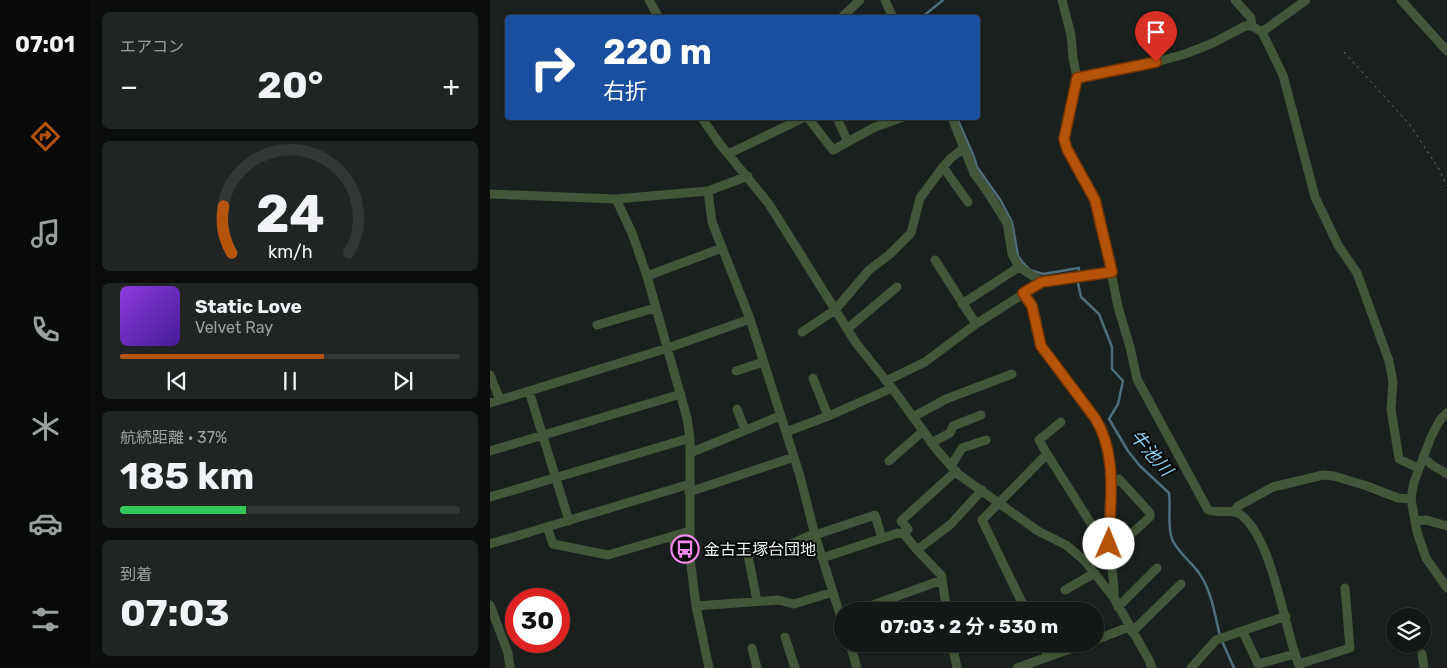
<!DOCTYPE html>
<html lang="ja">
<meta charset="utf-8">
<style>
body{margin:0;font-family:Rubik,"Noto Sans JP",sans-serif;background:#202523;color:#f1f3f6;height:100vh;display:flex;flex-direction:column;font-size:19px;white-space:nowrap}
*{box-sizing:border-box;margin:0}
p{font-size:16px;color:#9da0a1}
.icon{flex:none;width:28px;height:28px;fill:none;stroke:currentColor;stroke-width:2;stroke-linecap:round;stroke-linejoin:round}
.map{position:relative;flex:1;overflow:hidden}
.details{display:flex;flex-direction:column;gap:12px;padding:12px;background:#0a0d0c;width:400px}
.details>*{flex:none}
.hud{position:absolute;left:15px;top:15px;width:475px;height:105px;border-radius:5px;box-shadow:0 1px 4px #0004,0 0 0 1px #323735;background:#1a4fa0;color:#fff;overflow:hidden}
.fabs{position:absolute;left:896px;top:608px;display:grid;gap:10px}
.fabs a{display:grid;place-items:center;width:45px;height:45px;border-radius:50%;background:#131816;box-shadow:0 1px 4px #0004,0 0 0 1px #323735;font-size:25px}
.speed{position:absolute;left:15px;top:588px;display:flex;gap:10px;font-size:25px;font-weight:700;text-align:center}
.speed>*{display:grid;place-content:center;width:65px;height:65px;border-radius:50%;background:#131816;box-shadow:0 1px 4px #0004,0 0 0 1px #323735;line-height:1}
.speed .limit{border:8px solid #d22;background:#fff;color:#111}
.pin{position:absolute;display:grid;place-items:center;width:42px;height:42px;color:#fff;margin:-51px -21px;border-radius:50% 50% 50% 0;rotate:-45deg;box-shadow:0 0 5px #0007}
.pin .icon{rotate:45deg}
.me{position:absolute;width:55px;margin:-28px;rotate:1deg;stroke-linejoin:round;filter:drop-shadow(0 0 4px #0008)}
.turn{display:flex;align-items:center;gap:18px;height:105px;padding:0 15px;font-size:22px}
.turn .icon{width:65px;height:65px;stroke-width:2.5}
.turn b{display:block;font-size:35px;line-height:42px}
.big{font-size:38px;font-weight:700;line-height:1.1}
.details .card{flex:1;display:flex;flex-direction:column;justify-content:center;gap:8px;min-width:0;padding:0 18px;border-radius:8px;background:#202523}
.details .dial{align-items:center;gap:0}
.dial svg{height:130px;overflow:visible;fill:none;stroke:#323735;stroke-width:7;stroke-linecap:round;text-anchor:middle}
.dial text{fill:#f1f3f6;stroke:none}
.song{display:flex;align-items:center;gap:15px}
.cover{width:60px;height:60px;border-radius:8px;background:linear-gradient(135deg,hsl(270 70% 55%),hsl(260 70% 35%))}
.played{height:5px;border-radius:2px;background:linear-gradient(90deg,#b45309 60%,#323735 60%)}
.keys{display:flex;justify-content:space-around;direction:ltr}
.heat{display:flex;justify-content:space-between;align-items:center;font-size:28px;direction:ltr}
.charge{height:8px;border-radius:4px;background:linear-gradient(90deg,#34c759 37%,#323735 0)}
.trip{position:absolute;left:344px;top:602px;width:270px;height:50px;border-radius:25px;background:#131816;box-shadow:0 1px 4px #0004,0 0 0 1px #323735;font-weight:700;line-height:50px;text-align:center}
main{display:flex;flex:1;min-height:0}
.tab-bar{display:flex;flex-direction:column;width:90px;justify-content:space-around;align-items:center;background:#080a09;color:#9da0a1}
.tab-bar .icon{width:35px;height:35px}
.tab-bar .selected{color:#b45309}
.tab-bar b{font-size:22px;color:#f1f3f6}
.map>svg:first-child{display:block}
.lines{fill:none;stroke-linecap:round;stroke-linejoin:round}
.stream{stroke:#4e6e7b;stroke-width:2.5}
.path{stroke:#6a706e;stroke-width:1;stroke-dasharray:2.5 4;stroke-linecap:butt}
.minor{stroke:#435639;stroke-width:9}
.route-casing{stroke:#753606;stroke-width:12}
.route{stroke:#b45309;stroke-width:9}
.labels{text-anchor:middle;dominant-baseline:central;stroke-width:4;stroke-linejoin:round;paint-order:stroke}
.poi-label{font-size:16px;fill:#f1f5f3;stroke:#060908;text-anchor:start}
.water-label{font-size:18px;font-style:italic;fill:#8bd1f5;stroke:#060908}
</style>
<main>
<nav class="tab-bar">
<b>07:01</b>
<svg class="icon selected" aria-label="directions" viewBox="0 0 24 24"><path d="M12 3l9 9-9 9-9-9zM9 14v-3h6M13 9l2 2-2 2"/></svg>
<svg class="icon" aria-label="music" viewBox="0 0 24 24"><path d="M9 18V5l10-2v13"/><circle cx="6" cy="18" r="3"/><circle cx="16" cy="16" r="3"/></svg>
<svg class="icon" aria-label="phone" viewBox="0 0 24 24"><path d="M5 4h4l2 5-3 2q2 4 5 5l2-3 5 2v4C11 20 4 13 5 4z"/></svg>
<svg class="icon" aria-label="climate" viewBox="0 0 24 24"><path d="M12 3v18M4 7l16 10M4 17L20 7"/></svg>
<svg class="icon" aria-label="car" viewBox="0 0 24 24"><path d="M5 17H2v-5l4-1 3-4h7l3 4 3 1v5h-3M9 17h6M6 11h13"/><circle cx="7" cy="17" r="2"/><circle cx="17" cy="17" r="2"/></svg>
<svg class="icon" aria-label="filters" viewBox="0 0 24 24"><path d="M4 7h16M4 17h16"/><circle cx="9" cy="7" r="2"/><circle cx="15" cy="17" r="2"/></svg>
</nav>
<section class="details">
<div class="card"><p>エアコン</p>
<div class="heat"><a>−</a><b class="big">20°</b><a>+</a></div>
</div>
<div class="card dial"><svg viewBox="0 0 100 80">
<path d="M14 69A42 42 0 1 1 86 69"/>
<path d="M14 69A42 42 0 0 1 9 40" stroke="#b45309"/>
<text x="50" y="56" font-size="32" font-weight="700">24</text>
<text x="50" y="72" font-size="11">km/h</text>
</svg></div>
<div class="card">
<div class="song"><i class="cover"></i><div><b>Static Love</b><p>Velvet Ray</p></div></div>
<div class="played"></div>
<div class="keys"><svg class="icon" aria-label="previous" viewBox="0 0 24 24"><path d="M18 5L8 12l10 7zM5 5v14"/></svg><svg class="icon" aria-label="pause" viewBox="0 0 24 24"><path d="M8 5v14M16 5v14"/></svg><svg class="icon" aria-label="next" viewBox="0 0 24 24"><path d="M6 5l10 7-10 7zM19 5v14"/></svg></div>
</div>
<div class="card"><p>航続距離 · 37%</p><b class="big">185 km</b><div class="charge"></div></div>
<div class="card"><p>到着</p><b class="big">07:03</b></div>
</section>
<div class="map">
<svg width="957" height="668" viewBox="0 0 957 668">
<rect width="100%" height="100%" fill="#19201d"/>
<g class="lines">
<path class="stream" d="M431,18L453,0
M467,118L484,157L487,167L511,201L522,222L528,256L533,263L540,270L553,274L589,268L588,283L591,297L609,314L622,347V369L633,381L628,404L619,419L638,451L650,466L679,493C681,508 677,525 682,539C686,551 704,564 711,576C722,593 725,616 730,636
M732,641L744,668"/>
<path class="path" d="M854,52L920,125L949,169L957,186"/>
<path class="minor" d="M159,0L169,18
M395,0L403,18
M572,0L581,35L583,58L587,78L574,139L577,149L605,200L611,221L628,307L640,347L647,379L718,510C727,514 740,509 748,513C783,534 794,631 810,668
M745,0L761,18L762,26
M911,0L957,51
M351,18L370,0
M772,32L816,0
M587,78L652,66L695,54L723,43L755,26H762L772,32L793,75L825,197L848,245L867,273L899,361L903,382L901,409L909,459L928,468
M212,118L229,143L279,204L366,343L402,388L447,450L468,474L548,531L576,545L594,560L624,598L659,660L662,668
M318,118L343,150L385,127L411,118
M347,118L358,142
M462,118L484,173L497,191L517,223L522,254L529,267L552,282
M238,154L313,118
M453,167L478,202
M218,191L222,222L260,319L310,476L325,535L352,621
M0,194L126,199L218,191L258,176
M126,199L142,233L157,276L197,418L200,438V558L206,606L219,668
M445,260L486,324
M157,276L232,248
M533,293L542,307L551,346L605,418C629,457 616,501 619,544C620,562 625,580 624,598
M472,304L529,267
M107,325L165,308
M357,329L407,287
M312,332L345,310L379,270L399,255L421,233L430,198L453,167L461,158L474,148
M246,371L273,362
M0,375L10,400
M323,378L338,416
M396,381L435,362L486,324L552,282L622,272
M39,391L79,521
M0,403L178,348L260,319
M247,409L255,430
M957,413L950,420L941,437L924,482L921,499L927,532L936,558L957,588
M423,417L456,399L522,374
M296,432L341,415L402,388
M441,443L460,433L463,426L491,415
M0,451L191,394
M200,453L290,416
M557,454L549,440L571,422
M933,457L942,465L957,474
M399,461L433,431
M461,466L472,448L496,440
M199,492L304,457
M0,497L200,438
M744,511L748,506L783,487L833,475L844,476L877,486L908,498L921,499
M925,521L936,520L957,526
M57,527L63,544L118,555L200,531
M414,534L418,529L411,521L466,471
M325,535L385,515L392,538
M183,536L184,544L200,558
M0,544L200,484
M284,552L325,533
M258,555L267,601
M332,558L408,533L414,534L427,550
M452,580V576L427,550L461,524L492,490
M575,590L605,573
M0,605L18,653L20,668
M206,606L288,600L304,604L343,592
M628,607L667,568
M366,611L452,580L457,611
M536,611L492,520L557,454L612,541L629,545L660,517V513L629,479L620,486
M642,632L691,584
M753,632L768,664L805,654
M295,637L305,668
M605,640L639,627
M360,644L367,668
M462,644L467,668
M552,644L558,657
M262,648L267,668
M932,654L934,668
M809,664L860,648L855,588
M527,668L594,644
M701,668L726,640L796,616"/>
</g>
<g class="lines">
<g class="route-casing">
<path id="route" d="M619,544C620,503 628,454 605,418L551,346L542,306L533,293L552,282L622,272L605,200L577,149L574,139L587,78L666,62"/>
</g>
<use href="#route" class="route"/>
</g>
<defs>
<g id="bus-ring" transform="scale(1.4375)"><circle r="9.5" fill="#060908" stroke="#f489ef" stroke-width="1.5"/><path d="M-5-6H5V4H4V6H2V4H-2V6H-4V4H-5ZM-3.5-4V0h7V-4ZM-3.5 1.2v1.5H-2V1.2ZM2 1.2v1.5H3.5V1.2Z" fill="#f489ef"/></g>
</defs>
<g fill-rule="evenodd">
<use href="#bus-ring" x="195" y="549"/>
</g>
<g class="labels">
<g class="poi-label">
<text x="214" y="549">金古王塚台団地</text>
</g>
<g class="water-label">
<text transform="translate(661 453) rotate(49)">牛池川</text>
</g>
</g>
</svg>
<div class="fabs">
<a><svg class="icon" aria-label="layers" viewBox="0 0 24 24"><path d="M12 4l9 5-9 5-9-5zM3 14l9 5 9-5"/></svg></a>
</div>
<div class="speed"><div class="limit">30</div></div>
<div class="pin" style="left:666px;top:62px;background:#d93025"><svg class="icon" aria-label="arrive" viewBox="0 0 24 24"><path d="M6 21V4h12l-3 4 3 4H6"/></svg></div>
<svg class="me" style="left:619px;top:544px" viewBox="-20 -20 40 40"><circle r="19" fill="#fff"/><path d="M0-13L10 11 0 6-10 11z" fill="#b45309"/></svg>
<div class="trip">07:03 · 2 分 · 530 m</div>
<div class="hud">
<div class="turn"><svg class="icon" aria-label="right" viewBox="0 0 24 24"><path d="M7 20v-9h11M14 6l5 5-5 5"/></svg><div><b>220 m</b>右折</div></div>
</div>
</div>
</main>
